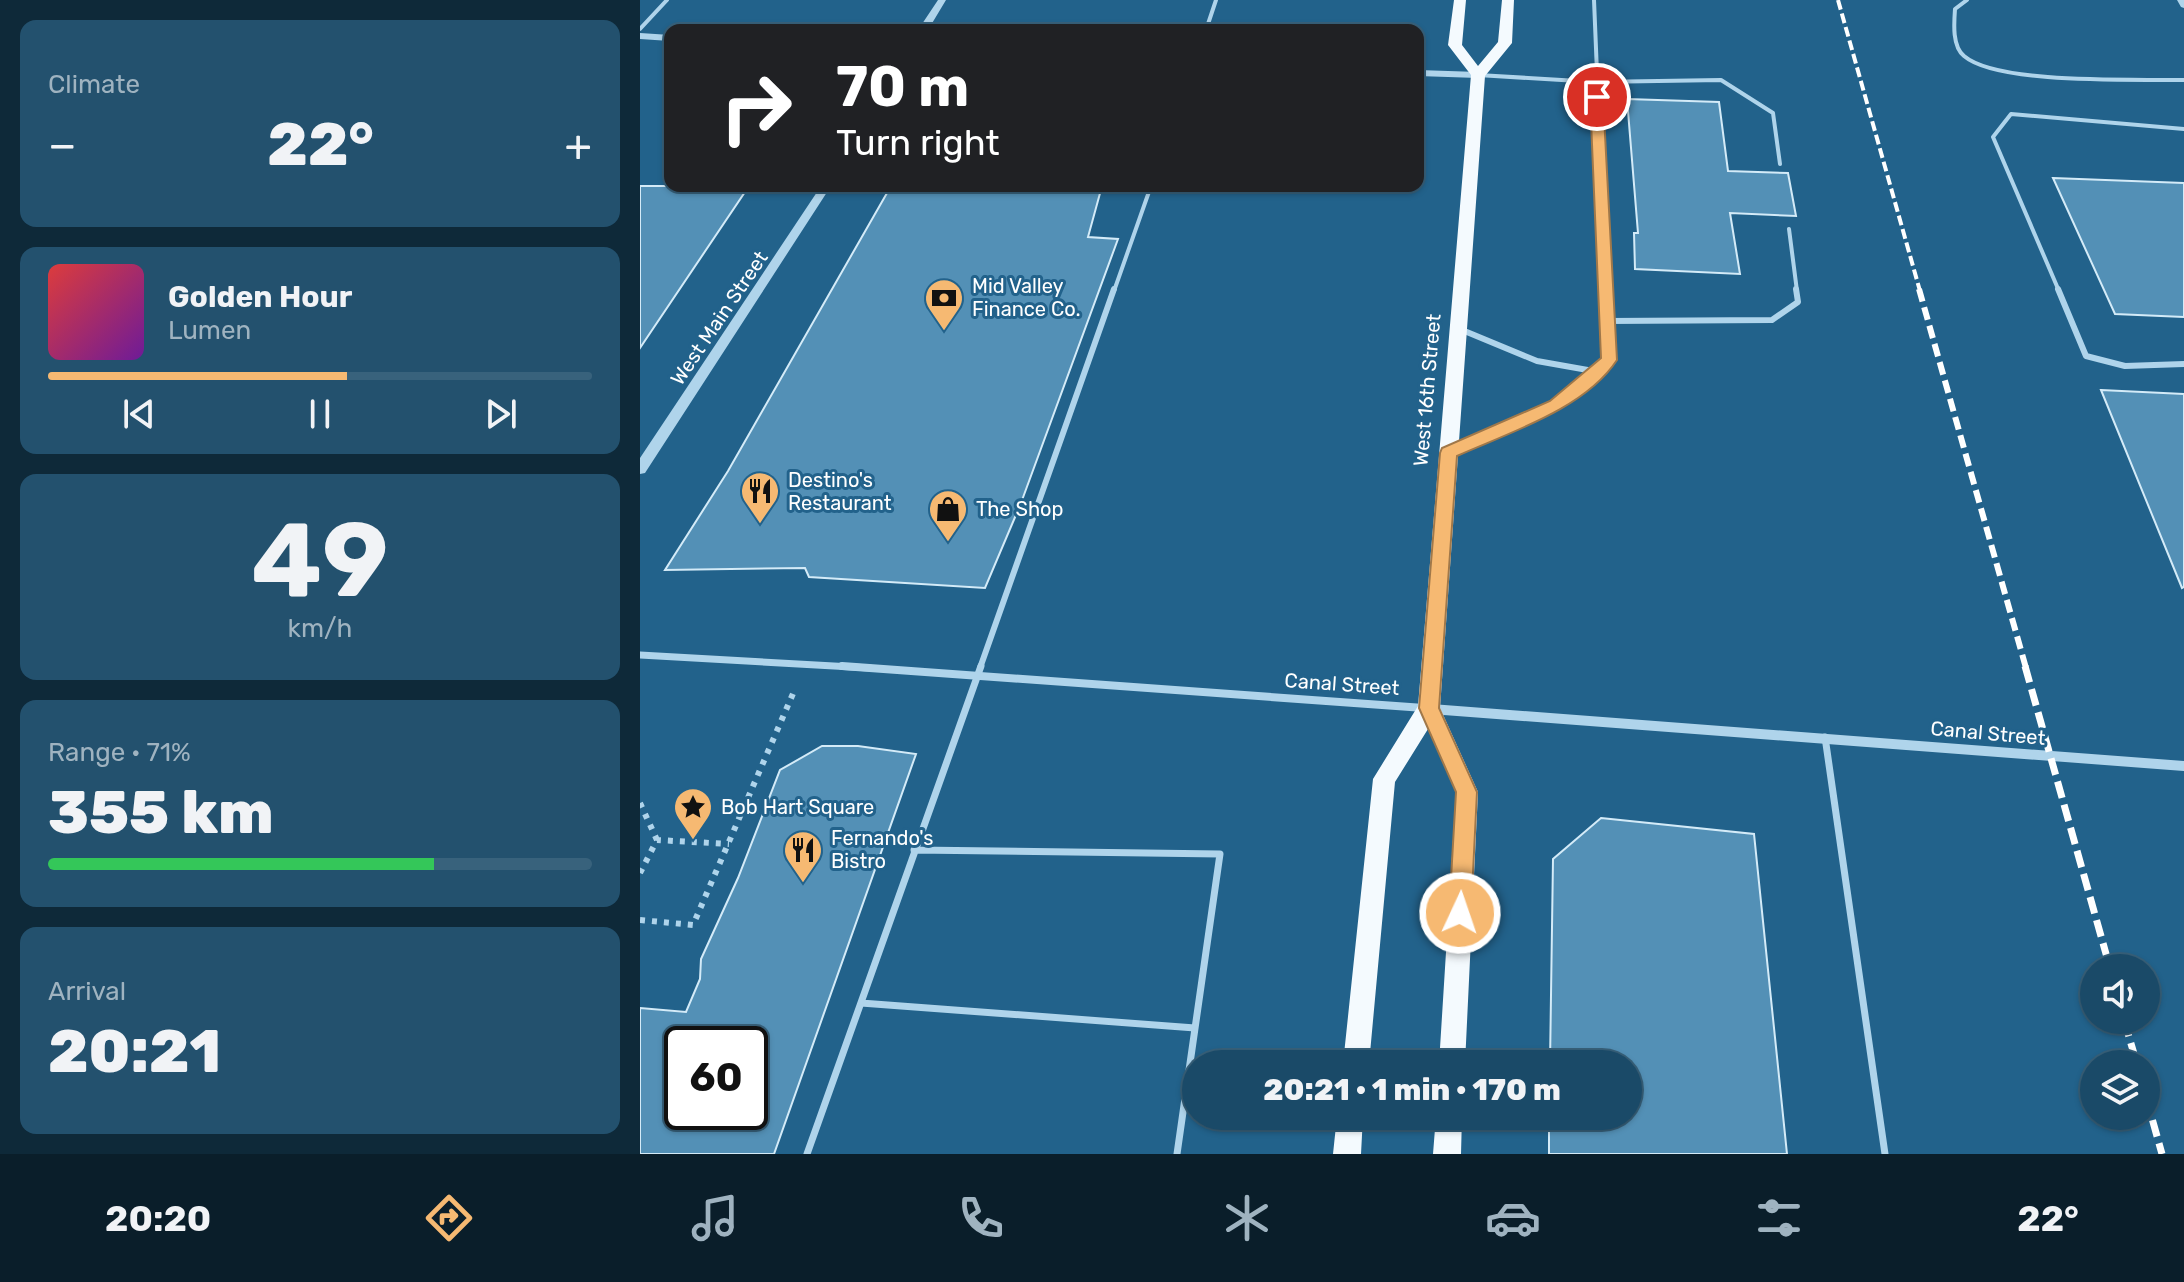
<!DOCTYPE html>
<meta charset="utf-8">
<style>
body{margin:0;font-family:Rubik,sans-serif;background:#23516e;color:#f1f3f6;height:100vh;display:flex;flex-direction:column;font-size:30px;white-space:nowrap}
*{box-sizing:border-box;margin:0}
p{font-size:26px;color:#9fb3c0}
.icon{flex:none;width:44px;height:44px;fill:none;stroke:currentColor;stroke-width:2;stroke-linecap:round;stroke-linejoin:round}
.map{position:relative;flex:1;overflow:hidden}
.sheet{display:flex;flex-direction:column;gap:20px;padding:20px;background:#0e2939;width:640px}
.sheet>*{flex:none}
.banner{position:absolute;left:24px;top:24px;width:760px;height:168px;border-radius:16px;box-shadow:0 2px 6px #0004,0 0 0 2px #38627c;background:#202124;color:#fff;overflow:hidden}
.fabs{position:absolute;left:1440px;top:954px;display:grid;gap:16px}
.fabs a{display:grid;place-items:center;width:80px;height:80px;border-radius:50%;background:#1a4a68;box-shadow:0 2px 6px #0004,0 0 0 2px #38627c;font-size:40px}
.speed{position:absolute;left:24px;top:1026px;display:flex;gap:16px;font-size:40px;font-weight:700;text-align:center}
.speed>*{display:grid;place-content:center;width:104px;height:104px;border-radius:50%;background:#1a4a68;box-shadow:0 2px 6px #0004,0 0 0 2px #38627c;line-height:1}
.speed .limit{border:4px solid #111;border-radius:12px;background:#fff;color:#111}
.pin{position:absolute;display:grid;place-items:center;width:68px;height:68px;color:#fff;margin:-34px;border:4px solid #fff;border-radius:50%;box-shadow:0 2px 8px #0007}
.me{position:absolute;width:88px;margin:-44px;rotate:3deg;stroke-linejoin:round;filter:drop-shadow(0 0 6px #0008)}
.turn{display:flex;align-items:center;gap:28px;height:168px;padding:0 40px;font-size:36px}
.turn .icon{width:104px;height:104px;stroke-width:2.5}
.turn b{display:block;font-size:56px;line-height:68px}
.big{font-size:60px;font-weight:800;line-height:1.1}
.sheet .widget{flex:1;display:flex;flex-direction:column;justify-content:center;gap:12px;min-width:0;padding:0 28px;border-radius:16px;background:#23516e}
.sheet .dial{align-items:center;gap:0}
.dial b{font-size:104px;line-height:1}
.song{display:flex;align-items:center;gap:24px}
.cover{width:96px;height:96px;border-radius:12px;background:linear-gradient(135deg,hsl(0 70% 55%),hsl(280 70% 35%))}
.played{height:8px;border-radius:4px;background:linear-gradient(90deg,#f6b972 55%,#38627c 55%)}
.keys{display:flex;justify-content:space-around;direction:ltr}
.heat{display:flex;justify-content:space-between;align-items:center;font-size:44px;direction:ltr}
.charge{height:12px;border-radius:6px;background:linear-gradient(90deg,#34c759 71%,#38627c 0)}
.trip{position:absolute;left:542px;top:1050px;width:460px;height:80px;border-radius:40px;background:#1a4a68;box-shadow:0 2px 6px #0004,0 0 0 2px #38627c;font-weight:800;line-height:80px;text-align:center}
.tab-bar{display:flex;height:128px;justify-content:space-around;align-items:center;background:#0a1e2a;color:#9fb3c0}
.tab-bar .icon{width:56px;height:56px}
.tab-bar .current{color:#f6b972}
.tab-bar b{font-size:36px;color:#f1f3f6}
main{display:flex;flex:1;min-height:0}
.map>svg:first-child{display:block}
.building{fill:#5390b6;stroke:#d4ebf8;stroke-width:2;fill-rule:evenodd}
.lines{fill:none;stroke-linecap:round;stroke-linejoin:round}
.path{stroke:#afd4eb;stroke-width:6;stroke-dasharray:5 7;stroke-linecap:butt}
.service-far2{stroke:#afd4eb;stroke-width:4}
.service-far1{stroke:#afd4eb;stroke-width:6}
.service{stroke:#afd4eb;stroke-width:7}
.pedestrian-far1{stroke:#afd4eb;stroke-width:7}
.pedestrian{stroke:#afd4eb;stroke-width:8}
.minor-far1{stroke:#afd4eb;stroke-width:6}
.minor{stroke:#afd4eb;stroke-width:10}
.tertiary{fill:#afd4eb;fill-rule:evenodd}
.primary{fill:#f4fafe;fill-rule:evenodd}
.rail-far2{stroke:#fff;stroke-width:4;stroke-dasharray:10 4;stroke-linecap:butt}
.rail-far1{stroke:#fff;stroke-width:6;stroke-dasharray:13 6;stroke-linecap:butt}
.rail{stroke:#fff;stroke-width:7;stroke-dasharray:17 7;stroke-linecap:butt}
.route{fill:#f6b972;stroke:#a0784a;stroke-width:2}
.labels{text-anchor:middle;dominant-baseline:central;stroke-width:6;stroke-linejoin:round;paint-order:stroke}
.poi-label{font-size:20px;fill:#fff;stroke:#22628b;text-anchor:start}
.street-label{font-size:20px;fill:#fff;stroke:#22628b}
</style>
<main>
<section class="sheet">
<div class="widget"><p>Climate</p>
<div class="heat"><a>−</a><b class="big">22°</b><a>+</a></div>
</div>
<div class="widget">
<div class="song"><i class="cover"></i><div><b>Golden Hour</b><p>Lumen</p></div></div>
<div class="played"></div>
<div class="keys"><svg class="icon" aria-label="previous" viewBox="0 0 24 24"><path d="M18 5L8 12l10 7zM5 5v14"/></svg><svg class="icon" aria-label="pause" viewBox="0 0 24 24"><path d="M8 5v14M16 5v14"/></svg><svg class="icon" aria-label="next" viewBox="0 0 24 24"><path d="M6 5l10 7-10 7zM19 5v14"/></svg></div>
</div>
<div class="widget dial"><b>49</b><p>km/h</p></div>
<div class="widget"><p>Range · 71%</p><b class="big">355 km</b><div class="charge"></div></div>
<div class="widget"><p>Arrival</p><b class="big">20:21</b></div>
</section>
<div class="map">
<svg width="1544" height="1154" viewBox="0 0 1544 1154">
<rect width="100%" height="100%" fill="#22628b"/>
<path class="building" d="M987,99L1079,102L1088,171L1148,173L1156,216L1090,213L1100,274L995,269L994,233H998Z
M1413,178L1544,183V317L1475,314Z
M0,186H109L0,348Z
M251,186H462L448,237L478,239L381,503L345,588L169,577L165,568L25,570L88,471Z
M1461,390L1544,394V587L1542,588Z
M182,746H218L276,754L134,1154H0V1008L46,1012L60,979L61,959L98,878L140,770ZM42,1044H110V1112H42Z
M961,818L1114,834L1147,1154H909V1116H988V1064H910L913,859Z"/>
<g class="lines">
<path class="path" d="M0,803L17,840
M0,873L17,840L89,844
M0,920L53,925L155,689"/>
<path class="service-far2" d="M954,0L966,291
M1327,0L1315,9C1314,23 1312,46 1324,56C1358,85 1498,79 1544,80
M0,29L27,0
M566,30L576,0
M838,75L955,82L1081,80L1133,113L1140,164
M1149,229L1157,291
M474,291L511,186
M1419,291L1353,137L1371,114L1544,129"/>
<path class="service-far1" d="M1418,289L1446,356L1485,366L1544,364
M967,321L1132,320L1158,302L1156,289
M822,330L897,361L959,372
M812,451C869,427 925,405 969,360L965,289
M340,668L474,289"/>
<path class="service" d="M1185,737L1245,1154
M274,850L580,854L537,1154
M221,1003L555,1028
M167,1154L341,666"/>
<path class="pedestrian-far1" d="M0,655L230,668"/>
<path class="pedestrian" d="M202,666L784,708"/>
<path class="minor-far1" d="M0,36L30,38
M778,73L838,75"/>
<path class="minor" d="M791,709L1544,766"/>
<path class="tertiary" d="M298,0H306L288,30H278Z
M1537,0H1544V8L1541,7Z
M181,186H191L5,473L0,474V458Z"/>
<path class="primary" d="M814,0H826L822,45L838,66L858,42L862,0H874L872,43L845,76L800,708L838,792L825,1064H799L816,792L788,729L755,782L729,1064H703L733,779L778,706L831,75L808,45Z
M697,1116H723L721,1154H693Z
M796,1116H822L821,1154H793Z"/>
<path class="rail-far2" d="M1198,0L1280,291"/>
<path class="rail-far1" d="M1279,289L1386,668"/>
<path class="rail" d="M1385,666L1470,968
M1484,1020L1497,1064
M1506,1097L1522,1154"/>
</g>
<path class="route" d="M957,94L963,97L977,360C945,409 868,433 817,456L799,708L837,792L831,913L828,921L820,924L812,921L809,913L816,792L779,708L800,453L802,448L910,401L961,358L950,97Z"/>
<defs>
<g id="bank-pin" transform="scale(2)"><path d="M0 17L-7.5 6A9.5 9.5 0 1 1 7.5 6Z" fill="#f6b972" stroke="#22628b"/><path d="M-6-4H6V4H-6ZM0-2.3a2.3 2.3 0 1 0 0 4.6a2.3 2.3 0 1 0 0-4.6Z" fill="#111"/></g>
<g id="restaurant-pin" transform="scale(2)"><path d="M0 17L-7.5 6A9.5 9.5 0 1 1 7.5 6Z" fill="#f6b972" stroke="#22628b"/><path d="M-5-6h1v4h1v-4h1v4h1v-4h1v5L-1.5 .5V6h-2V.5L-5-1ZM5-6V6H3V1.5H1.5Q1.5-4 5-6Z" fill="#111"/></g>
<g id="shop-pin" transform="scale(2)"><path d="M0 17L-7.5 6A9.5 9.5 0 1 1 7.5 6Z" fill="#f6b972" stroke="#22628b"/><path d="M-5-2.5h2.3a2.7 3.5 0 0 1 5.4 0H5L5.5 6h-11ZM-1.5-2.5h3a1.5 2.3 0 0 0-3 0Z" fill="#111"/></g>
<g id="sight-pin" transform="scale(2)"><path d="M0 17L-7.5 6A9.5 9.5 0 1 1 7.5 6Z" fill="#f6b972" stroke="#22628b"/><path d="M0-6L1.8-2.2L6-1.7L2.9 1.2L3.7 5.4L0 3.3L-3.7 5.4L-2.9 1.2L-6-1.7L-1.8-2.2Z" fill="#111"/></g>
</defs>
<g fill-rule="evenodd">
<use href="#bank-pin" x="304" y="298"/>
<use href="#restaurant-pin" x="120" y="491"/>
<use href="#shop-pin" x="308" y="509"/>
<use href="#sight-pin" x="53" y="807"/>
<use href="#restaurant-pin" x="163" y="850"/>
</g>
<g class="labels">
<g class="poi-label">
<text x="332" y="286">Mid Valley<tspan x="332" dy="23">Finance Co.</tspan></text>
<text x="148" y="480">Destino's<tspan x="148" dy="23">Restaurant</tspan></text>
<text x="336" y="509">The Shop</text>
<text x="81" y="807">Bob Hart Square</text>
<text x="191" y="838">Fernando's<tspan x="191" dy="23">Bistro</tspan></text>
</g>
<g class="street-label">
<text transform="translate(79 318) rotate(-56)">West Main Street</text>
<text transform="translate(787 390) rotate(-85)">West 16th Street</text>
<text transform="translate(702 684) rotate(4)">Canal Street</text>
<text transform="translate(1348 733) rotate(5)">Canal Street</text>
</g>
</g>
</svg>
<div class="fabs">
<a><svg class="icon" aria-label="sound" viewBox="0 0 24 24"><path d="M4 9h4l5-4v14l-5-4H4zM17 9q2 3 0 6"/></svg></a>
<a><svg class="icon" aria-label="layers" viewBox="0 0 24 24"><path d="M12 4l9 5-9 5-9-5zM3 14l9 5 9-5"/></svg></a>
</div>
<div class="speed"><div class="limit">60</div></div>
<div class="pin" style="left:957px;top:97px;background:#d93025"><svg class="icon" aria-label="arrive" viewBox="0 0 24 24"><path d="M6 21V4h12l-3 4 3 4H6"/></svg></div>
<svg class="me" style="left:820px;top:913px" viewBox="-20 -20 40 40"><circle r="17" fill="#f6b972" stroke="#fff" stroke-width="3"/><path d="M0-11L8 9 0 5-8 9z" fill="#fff"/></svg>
<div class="trip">20:21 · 1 min · 170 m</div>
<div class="banner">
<div class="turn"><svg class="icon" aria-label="right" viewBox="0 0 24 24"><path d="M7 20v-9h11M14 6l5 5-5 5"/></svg><div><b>70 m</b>Turn right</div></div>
</div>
</div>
</main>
<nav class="tab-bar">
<b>20:20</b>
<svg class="icon current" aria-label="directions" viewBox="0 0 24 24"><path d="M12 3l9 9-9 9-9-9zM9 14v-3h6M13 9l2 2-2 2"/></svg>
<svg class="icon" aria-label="music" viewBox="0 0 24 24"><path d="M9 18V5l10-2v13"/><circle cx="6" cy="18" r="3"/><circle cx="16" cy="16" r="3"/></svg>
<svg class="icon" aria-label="phone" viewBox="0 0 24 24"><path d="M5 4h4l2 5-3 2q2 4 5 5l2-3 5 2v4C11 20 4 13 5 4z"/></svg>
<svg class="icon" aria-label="climate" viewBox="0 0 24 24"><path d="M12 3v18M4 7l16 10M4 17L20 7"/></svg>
<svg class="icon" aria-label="car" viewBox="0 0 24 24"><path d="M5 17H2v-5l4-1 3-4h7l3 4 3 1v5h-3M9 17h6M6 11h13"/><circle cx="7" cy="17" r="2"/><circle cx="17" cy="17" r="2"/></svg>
<svg class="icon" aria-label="filters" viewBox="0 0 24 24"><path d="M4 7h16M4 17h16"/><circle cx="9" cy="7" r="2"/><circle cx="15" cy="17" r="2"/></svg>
<b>22°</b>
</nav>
